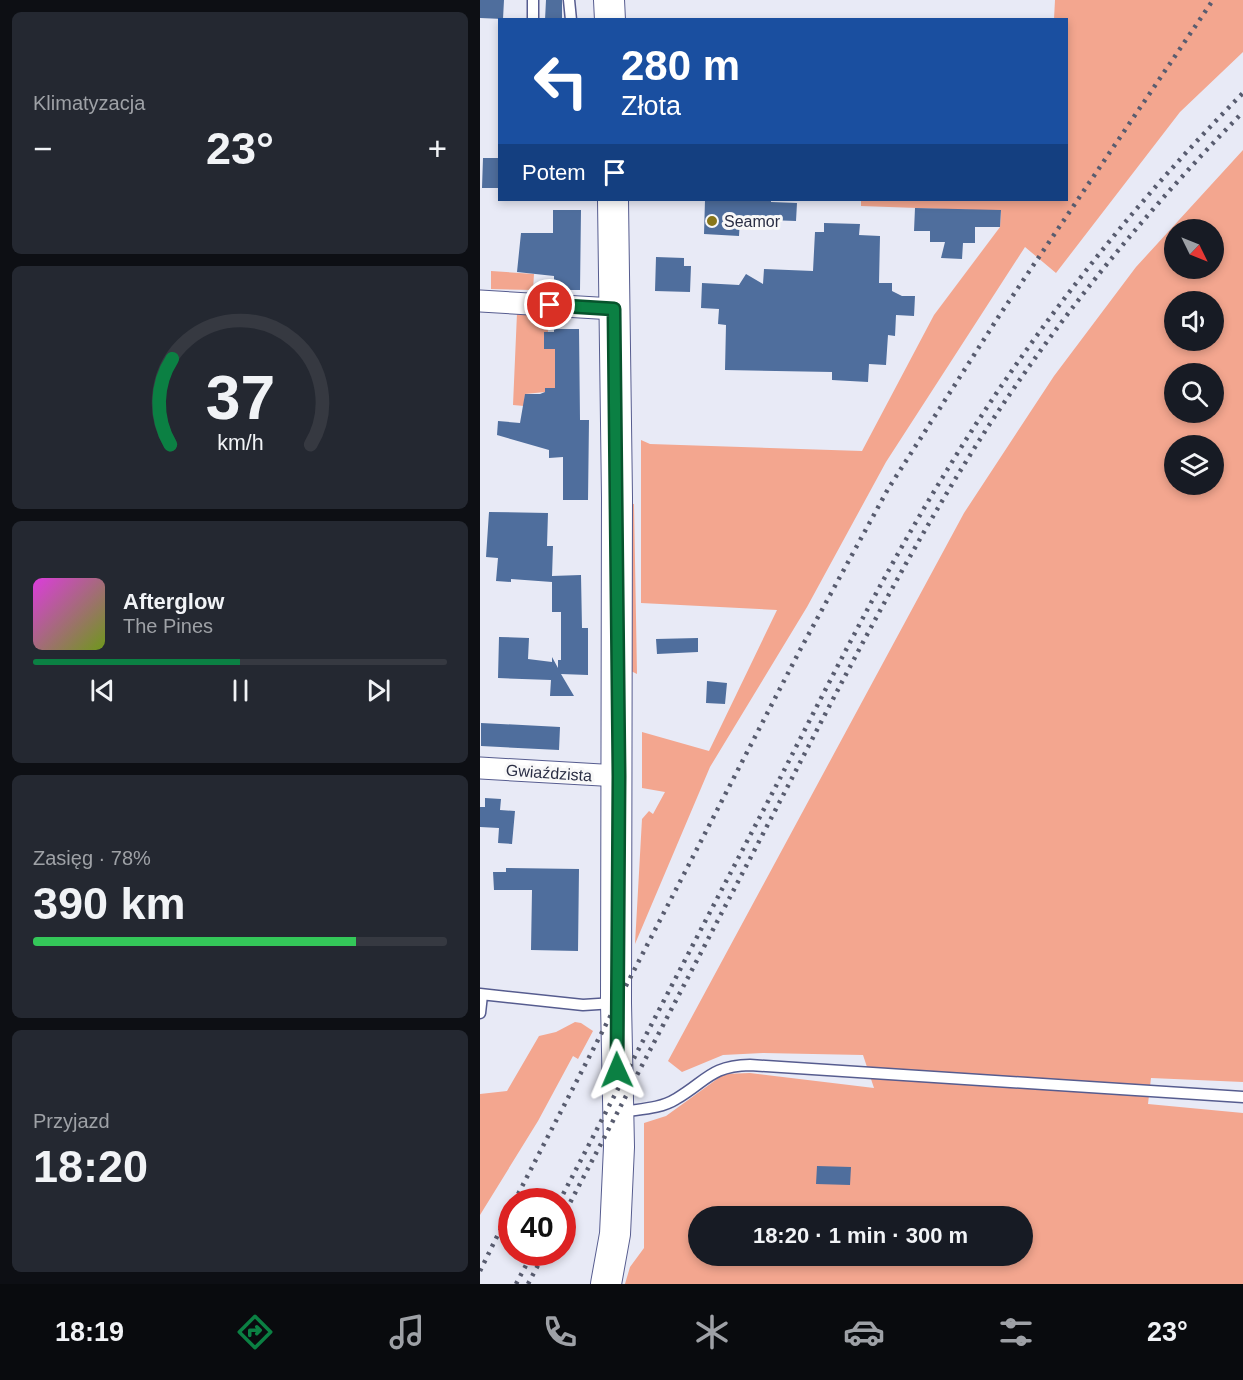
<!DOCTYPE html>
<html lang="pl">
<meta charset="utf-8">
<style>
body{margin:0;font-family:Arial,sans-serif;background:#242831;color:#f1f3f6;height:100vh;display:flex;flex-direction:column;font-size:22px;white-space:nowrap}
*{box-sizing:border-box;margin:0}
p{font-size:20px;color:#9ea1a6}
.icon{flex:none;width:33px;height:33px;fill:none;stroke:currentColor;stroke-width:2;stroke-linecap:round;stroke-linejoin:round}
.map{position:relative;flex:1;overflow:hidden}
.side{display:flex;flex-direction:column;gap:12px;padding:12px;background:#0d0f14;width:480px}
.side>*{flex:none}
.banner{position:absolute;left:18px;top:18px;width:570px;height:183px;border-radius:0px;box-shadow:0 3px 9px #0003;background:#1a4fa0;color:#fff;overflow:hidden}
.needle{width:39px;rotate:133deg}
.tools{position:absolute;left:684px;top:219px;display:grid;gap:12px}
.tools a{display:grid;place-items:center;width:60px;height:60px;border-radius:50%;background:#171b24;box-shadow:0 3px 9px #0003;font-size:30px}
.speed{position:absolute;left:18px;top:1188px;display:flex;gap:12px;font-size:30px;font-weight:700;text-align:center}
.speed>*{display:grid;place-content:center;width:78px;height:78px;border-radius:50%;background:#171b24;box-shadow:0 3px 9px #0003;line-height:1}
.speed .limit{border:9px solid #d22;background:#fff;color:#111}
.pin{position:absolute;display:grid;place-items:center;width:51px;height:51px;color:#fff;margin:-26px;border:3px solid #fff;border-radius:50%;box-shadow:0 2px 6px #0007}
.me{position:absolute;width:66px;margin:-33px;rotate:359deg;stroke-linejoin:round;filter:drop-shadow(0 0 4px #0008)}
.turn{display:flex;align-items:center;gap:21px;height:126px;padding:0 24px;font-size:27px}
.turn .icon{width:78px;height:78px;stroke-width:2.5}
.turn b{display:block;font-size:42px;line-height:51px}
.then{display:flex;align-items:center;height:57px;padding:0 24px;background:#0003;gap:12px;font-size:22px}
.big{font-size:45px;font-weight:600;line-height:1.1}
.side .widget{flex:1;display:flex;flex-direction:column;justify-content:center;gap:9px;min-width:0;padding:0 21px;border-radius:9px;background:#242831}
.side .dial{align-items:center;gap:0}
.dial svg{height:156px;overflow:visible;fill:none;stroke:#363941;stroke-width:7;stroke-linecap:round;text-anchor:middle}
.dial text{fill:#f1f3f6;stroke:none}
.song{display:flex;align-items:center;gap:18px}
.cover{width:72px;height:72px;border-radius:9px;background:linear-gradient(135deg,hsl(300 70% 55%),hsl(80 70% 35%))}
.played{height:6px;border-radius:3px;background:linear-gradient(90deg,#0b8043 50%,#363941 50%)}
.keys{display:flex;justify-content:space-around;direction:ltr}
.heat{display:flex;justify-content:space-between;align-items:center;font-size:33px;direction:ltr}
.charge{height:9px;border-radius:4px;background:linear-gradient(90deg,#34c759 78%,#363941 0)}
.trip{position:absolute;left:208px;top:1206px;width:345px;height:60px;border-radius:30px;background:#171b24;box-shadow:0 3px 9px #0003;font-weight:600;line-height:60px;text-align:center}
.menu{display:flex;height:96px;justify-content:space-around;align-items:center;background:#090b0e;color:#9ea1a6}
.menu .icon{width:42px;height:42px}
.menu .selected{color:#0b8043}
.menu b{font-size:27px;color:#f1f3f6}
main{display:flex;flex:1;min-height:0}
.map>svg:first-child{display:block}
.green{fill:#f3a68f;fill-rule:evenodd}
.building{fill:#4f6e9d}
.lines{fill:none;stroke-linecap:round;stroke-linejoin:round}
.lane-casing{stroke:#565c8f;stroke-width:13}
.street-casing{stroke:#565c8f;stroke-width:23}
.secondary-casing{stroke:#565c8f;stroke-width:32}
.lane{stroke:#fff;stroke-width:10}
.street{stroke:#fff;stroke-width:21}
.secondary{stroke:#fff;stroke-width:30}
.rail{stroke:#585c6f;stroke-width:4.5;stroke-dasharray:3 6;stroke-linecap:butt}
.route-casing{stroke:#07532c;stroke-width:15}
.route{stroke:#0b8043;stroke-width:10}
.poi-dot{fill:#88761a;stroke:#f8f8f8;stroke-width:2}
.labels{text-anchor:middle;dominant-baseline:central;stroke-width:6;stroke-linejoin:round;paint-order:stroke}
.poi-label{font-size:16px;fill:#2a2e44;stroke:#f8f8f8;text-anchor:start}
.street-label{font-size:16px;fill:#2a2e44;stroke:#f8f8f8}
</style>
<main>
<section class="side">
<div class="widget"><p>Klimatyzacja</p>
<div class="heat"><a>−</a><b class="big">23°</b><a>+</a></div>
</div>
<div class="widget dial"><svg viewBox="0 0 100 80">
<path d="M14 69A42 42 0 1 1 86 69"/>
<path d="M14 69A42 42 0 0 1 15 25" stroke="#0b8043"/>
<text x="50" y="56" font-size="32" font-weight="700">37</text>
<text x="50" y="72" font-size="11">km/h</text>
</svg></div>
<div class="widget">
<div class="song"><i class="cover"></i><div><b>Afterglow</b><p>The Pines</p></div></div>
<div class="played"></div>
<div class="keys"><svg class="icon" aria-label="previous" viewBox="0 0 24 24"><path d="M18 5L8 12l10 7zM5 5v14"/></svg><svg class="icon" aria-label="pause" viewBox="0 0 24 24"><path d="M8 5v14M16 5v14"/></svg><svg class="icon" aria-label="next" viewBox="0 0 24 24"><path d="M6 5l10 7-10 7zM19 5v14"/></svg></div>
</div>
<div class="widget"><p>Zasięg · 78%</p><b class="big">390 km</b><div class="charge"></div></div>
<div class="widget"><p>Przyjazd</p><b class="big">18:20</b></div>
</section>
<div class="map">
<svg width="763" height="1284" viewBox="0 0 763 1284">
<rect width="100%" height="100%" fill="#e8eaf6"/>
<path class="green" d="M575,0H763V52L700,112L576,273L545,247L406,462L327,607L230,767L155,944L162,819L169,811L173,814L185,792L162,788V732L229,751L297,610L161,603V440L170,444L382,451L454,315L520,227L521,211L381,206V200H586V20L574,19Z
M763,150V1082L671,1078L668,1104L763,1113V1284H145L150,1267L164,1248V1123L186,1116L244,1074L270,1073L394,1088L383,1055L283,1053L243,1055L202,1072L188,1061L484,513L574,376L656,267ZM694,230H734V268H694ZM694,302H734V340H694ZM694,374H734V412H694ZM694,446H734V484H694ZM219,1216H543V1256H219Z
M11,271L54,274L53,290L11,289Z
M37,313L66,314L68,332H64V347H75V353H78L75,388H65V392L45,394L44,406L33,405Z
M147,503L154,504L157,674L151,671Z
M95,1022L101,1023L113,1031L98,1059L93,1056L58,1121L0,1215V1094L27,1091L59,1036L76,1032Z"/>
<path class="building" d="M0,0H24L23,19L0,18Z
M66,0H82V20H65Z
M3,158H20V188H2Z
M225,200H291V202L317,203L316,221L260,219L259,236L224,234Z
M435,208L521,210L520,227H495V243H483L482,259L461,258L465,242H450V231H434Z
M73,210H101L100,290H74V276L37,272L41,233H73Z
M344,223L380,224L379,235L400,236L399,283H412V291L422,296H435L434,316L416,315L415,336L408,335L406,365L389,364L388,382L352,380V372L245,370L246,325L238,324L239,309L221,308L222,283L259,285L266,274L283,284L284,269L333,271L335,232H344Z
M176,257L204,258V266H211L210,292L175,291Z
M74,329H99L100,420H109L108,500H83V457L69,458V450L17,435L18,421L40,423L45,394H60L65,392V388H75V349H64V332H74Z
M9,512L68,513L67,546H73L72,576L101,575L102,628H108V675L81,674L94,696H70L71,680L18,678L19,637L49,638L48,659L72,662V657L78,668V660H81V612H72V582L31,579V582L16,581L18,558L6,557Z
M218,638V652L177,654L176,639Z
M227,681L247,683L245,704L226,703Z
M1,723L80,727L79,750L1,746Z
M5,798L21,799L20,810L35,811L32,844L18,843L19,828L0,827V807H5Z
M26,868L99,869L98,951L51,950L52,890H14L13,872H26Z
M337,1166L371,1167L370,1185L336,1184Z"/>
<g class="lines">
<g class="lane-casing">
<path id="lane" d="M89,0L91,20
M53,20V0
M0,994L103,1005L134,1003
M0,1013L2,995
M142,1112C159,1109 180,1109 196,1099C227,1081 230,1066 270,1065L763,1097"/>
</g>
<g class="street-casing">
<path id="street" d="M0,301L134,309
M0,768L139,776"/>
</g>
<g class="secondary-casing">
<path id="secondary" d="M129,0L130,20
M126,1284L135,1234L139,1147L136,1003L137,497L133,200"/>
</g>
<use href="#lane" class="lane"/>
<use href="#street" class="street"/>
<use href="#secondary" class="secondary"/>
<path class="rail" d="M34,1202L320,650L408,489L519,316L733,0
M79,1202C151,1064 223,925 295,788C349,683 402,576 464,475C548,337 648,209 763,93
M82,1218C154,1081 226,943 298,805C363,680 427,553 504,433C579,317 667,210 763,112
M0,1271L32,1206
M36,1284L53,1252
M48,1284L65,1252"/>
</g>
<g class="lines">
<g class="route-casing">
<path id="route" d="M70,305L134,309L139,776L137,1070"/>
</g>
<use href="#route" class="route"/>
</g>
<circle class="poi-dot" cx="232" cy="221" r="6"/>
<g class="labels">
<g class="poi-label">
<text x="244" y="221">Seamor</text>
</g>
<g class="street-label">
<text transform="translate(69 773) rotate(4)">Gwiaździsta</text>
</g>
</g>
</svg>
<div class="tools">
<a><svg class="needle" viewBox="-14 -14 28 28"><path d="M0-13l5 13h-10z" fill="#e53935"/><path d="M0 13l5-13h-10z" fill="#9ea1a6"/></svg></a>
<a><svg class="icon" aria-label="sound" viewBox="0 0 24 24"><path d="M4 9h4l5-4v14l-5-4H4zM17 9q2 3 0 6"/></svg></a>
<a><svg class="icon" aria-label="search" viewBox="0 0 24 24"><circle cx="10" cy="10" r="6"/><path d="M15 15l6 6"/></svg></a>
<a><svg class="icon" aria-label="layers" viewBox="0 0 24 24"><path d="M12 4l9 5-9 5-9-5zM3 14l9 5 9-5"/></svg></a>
</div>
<div class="speed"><div class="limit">40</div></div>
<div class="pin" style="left:70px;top:305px;background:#d93025"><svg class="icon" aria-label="arrive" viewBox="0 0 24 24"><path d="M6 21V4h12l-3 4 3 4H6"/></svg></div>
<svg class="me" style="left:137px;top:1070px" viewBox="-20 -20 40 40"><path d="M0-17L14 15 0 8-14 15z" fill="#0b8043" stroke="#fff" stroke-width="4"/></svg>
<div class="trip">18:20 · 1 min · 300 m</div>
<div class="banner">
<div class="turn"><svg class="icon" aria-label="left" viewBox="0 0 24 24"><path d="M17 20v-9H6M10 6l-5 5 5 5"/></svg><div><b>280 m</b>Złota</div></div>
<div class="then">Potem<svg class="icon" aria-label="arrive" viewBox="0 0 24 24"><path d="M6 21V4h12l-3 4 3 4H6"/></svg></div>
</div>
</div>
</main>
<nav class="menu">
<b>18:19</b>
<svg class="icon selected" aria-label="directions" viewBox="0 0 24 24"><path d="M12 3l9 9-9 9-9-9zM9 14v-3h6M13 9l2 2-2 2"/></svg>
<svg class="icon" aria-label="music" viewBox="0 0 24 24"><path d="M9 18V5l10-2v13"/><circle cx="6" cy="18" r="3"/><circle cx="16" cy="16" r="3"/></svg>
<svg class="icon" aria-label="phone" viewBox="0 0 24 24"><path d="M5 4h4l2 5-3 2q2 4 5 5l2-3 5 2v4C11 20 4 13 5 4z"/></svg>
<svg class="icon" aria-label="climate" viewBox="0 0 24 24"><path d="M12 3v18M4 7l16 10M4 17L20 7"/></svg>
<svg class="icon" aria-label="car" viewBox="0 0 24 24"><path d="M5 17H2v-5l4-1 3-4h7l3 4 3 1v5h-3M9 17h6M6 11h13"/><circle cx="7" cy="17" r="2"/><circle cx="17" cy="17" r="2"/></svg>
<svg class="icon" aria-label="filters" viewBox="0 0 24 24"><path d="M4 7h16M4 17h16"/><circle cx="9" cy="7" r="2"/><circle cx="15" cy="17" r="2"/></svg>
<b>23°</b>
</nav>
